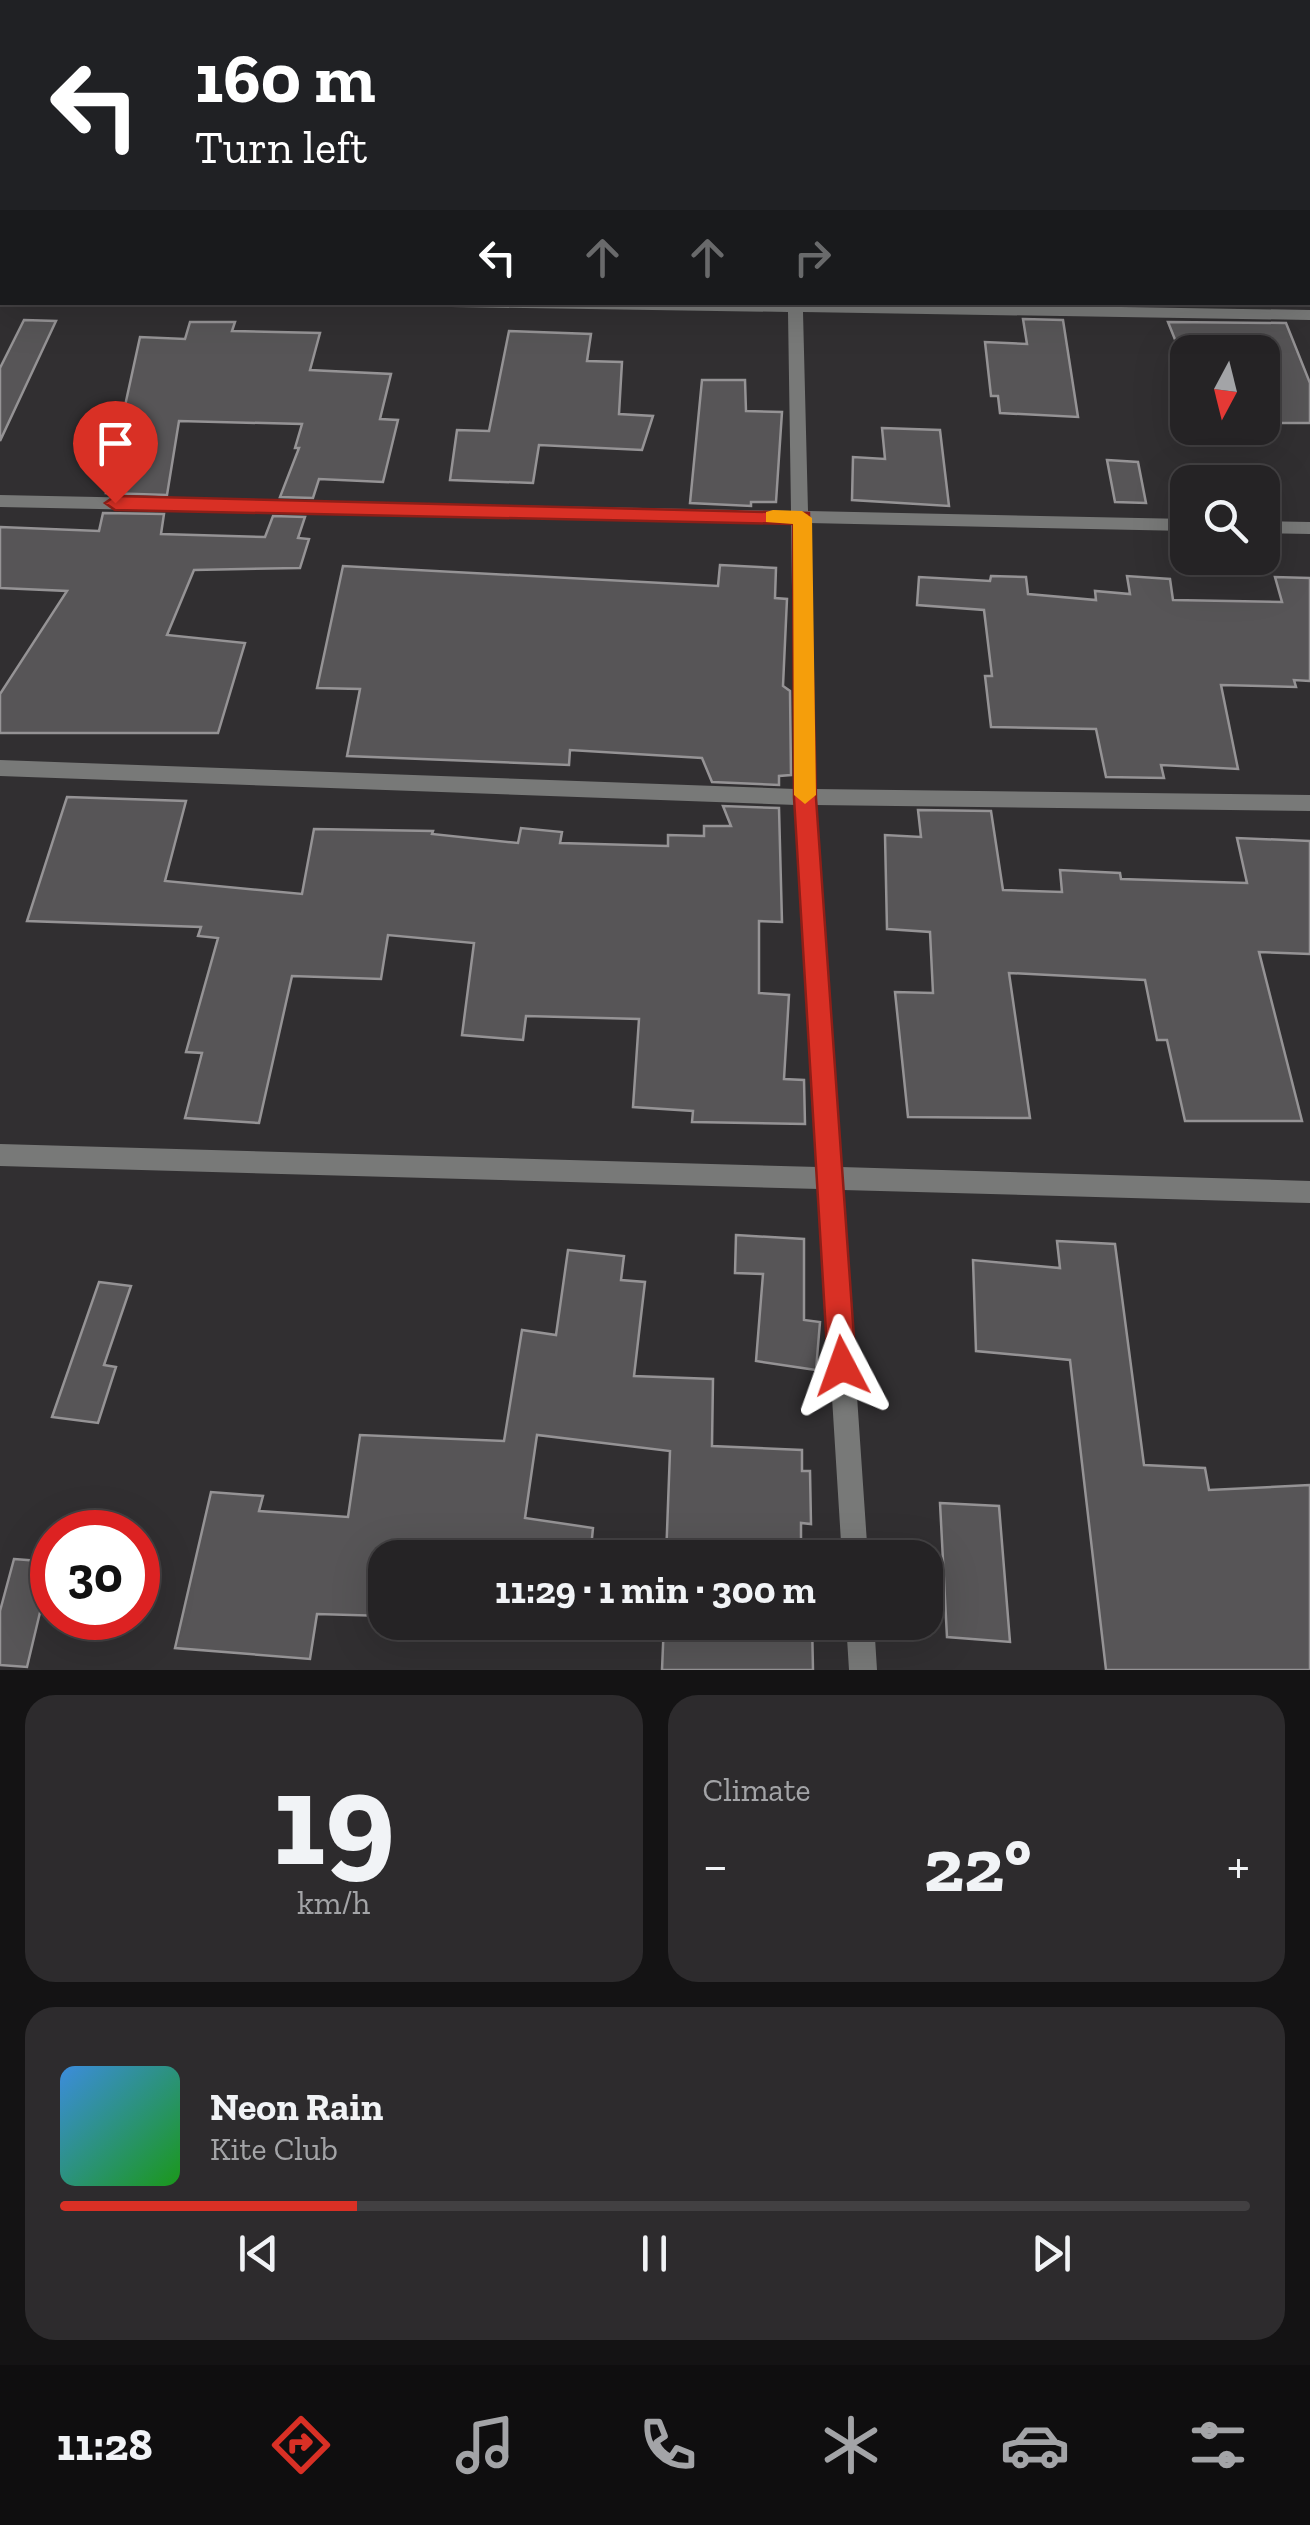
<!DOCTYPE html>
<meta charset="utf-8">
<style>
body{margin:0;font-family:"Zilla Slab",serif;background:#2d2b2d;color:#f1f3f6;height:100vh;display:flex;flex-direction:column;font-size:38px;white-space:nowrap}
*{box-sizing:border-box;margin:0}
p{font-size:32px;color:#a3a4a7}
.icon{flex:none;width:55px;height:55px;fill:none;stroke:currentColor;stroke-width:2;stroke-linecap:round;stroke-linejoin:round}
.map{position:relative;height:1670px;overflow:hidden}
.panel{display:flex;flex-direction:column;gap:25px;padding:25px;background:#141314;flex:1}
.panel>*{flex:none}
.guide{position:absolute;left:0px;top:0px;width:1310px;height:305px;box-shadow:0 10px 40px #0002,0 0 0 2px #424042;background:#202124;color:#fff;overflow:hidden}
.needle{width:65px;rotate:187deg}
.fabs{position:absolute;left:1170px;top:335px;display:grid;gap:20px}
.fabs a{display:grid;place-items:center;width:110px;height:110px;border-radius:20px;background:#252325;box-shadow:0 10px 40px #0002,0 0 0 2px #424042;font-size:50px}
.speed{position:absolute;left:30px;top:1510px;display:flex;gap:20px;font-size:50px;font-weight:700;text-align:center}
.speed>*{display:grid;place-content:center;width:130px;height:130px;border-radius:50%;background:#252325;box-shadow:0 10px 40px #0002,0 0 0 2px #424042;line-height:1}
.speed .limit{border:15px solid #d22;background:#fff;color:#111}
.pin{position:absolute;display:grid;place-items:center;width:85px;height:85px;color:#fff;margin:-102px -42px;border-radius:50% 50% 50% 0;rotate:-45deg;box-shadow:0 0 10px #0007}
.pin .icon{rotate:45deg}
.me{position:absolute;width:110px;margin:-55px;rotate:356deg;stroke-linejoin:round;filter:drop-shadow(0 0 8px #0008)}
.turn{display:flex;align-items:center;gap:35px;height:210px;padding:0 30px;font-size:45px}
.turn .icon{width:130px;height:130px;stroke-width:2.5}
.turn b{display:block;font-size:70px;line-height:85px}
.lanes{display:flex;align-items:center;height:95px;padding:0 30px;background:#0003;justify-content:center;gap:50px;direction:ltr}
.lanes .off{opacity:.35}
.big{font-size:75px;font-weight:800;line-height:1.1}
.panel .card{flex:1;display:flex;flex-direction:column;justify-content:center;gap:15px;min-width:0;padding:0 35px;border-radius:30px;background:#2d2b2d}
.panel .dial{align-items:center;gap:0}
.dial b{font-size:130px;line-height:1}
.song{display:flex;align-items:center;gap:30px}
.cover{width:120px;height:120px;border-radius:15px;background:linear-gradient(135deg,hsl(210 70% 55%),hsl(120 70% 35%))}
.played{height:10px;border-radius:5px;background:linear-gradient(90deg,#d93025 25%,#424042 25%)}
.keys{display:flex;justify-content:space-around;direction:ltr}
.heat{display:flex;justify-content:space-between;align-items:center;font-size:55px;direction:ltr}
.panel .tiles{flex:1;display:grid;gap:25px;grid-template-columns:1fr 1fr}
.card:last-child{grid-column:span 2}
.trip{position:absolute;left:368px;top:1540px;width:575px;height:100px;border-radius:30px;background:#252325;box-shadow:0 10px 40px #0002,0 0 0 2px #424042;font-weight:800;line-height:100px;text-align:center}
.menu{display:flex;height:160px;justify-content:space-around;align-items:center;background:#0f0e0f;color:#a3a4a7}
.menu .icon{width:70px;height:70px}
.menu .current{color:#d93025}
.menu b{font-size:45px;color:#f1f3f6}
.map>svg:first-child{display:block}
.building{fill:#575557;stroke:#959395;stroke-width:2.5}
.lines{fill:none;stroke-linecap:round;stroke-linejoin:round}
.minor{fill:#787978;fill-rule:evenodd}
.route{fill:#d93025;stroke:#8d1f18;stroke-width:2.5}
.slow{fill:#f59e0b}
</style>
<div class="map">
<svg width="1310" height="1670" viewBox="0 0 1310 1670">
<rect width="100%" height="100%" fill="#312f31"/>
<path class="building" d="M1023,319L1063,320L1078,417L1000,413L998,396H991L985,342L1027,344Z
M24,320L56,321L0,441V368Z
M190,322H235L232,331L320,333L310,370L391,374L380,419L398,420L383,482L319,479L313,498L280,497L299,448H295L302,424L179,421L167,495L106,493L140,337L185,339Z
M1168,322L1286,323L1310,383V423H1262V352H1180Z
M509,331L591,334L587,361L622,362L619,414L653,416L642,450L539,445L533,483L450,480L457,430L489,431Z
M702,380H745L746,411L782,412L776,502H751V506L690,503Z
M882,428L940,430L949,506L852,500L853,457L885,459Z
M1107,460L1138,462L1146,503L1115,502Z
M103,513L164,514L161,534L265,537L273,516L305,517L298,538L309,539L300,568L194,570L167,635L245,643L218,733H0V694L67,591L0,588V527L99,531Z
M720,565L776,568L775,598L787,599L783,686L790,691L791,775L779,776V785L712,782L702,758L570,750L569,765L347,756L360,689L317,688L343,566L718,586Z
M991,576L1026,577L1028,594L1096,600L1095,591L1130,594L1127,576L1170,579L1173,600L1282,602L1275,577L1310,578V681L1294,680L1296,687L1221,685L1238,769L1161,765L1164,778L1106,777L1096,729L991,727L985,676H992L984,610L917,605L919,577L990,581Z
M67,797L186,801L165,881L302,894L314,829L433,831L432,834L518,843L521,828L562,832L560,843L668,846V835L704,836V826H731L723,806L779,808L782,922L759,921V993L789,995L784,1079L804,1080L805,1124L692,1122L693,1111L633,1107L639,1019L526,1016L523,1040L462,1035L474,943L388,935L381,979L292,976L259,1123L185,1118L202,1053L186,1052L218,938L198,936L201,927L27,921Z
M918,810L991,811L1003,890L1062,892L1060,870L1120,873L1121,879L1247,883L1237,838L1310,841V954L1259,952L1302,1121H1185L1167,1040H1157L1145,980L1009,973L1030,1118L908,1117L895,992L933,993L930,932L887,929L885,835L921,837Z
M736,1235L804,1239V1320L820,1322L816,1370L756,1361L763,1274L735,1273Z
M1057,1241L1115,1244L1144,1465L1205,1468L1209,1490L1310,1485V1670H1106L1070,1360L976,1351L973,1260L1060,1268Z
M568,1250L624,1256L621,1280L645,1282L634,1376L713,1379L712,1446L802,1450V1471H810L811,1524L801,1523V1558H666L670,1451L537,1435L525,1518L593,1528L590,1558H385V1616L317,1614L310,1659L175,1648L211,1492L263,1496L259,1511L348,1517L360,1435L504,1441L522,1330L556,1335Z
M99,1282L131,1286L104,1365L116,1367L98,1423L52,1417Z
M940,1503L999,1506L1010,1642L947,1637Z
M14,1559L52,1562L27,1667L0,1665V1611Z
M664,1622H812L813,1670H662Z"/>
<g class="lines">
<path class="minor" d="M652,0H828L829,2H654Z
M1308,6H1310V14H1308Z
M0,127H2V135H0Z
M1308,147H1310V155H1308Z
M0,289H2V299H0Z
M444,302H802L1310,310V320L803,312L808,511L1188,519V531L808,523L815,789L1310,795V811L815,805L841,1167L1310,1181V1203L843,1190L868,1558H842L819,1189L0,1166V1144L818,1167L796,805L0,776V760L795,789L791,523L0,507V495L791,511L788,312L451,307Z
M1262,521L1310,522V534L1262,533Z
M846,1622H874L877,1670H849Z"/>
</g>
<path class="route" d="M115,496L809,513L816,798L856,1366L852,1376L842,1380L832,1376L828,1366L794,798L793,524L115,510L105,503Z"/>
<path class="slow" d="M773,510L802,511L812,518L816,795L805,804L794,795L793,524L766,522V512Z"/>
</svg>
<div class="fabs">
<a><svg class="needle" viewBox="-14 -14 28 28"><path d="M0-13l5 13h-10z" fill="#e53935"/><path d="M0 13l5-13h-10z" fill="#a3a4a7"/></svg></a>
<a><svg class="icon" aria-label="search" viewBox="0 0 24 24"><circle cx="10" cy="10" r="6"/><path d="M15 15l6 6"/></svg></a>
</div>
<div class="speed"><div class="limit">30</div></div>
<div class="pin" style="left:115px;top:503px;background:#d93025"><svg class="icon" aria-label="arrive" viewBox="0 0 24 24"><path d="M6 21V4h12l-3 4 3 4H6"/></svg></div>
<svg class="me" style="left:842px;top:1366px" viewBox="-20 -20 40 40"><path d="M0-17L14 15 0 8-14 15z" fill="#d93025" stroke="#fff" stroke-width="4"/></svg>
<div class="trip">11:29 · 1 min · 300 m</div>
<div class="guide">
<div class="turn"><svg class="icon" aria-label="left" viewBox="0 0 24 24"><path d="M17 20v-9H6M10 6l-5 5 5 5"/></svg><div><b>160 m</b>Turn left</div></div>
<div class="lanes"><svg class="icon" aria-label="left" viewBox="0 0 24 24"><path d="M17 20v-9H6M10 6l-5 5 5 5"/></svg><svg class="icon off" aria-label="ahead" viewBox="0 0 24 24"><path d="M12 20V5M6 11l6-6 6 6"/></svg><svg class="icon off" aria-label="ahead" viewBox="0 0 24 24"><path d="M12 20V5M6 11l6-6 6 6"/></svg><svg class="icon off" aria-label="right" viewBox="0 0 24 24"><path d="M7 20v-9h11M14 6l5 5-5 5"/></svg></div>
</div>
</div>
<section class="panel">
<div class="tiles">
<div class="card dial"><b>19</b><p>km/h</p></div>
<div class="card"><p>Climate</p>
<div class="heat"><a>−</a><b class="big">22°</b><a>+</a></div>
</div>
<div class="card">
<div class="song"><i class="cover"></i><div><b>Neon Rain</b><p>Kite Club</p></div></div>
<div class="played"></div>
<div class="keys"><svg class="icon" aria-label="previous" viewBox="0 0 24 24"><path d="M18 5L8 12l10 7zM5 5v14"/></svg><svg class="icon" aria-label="pause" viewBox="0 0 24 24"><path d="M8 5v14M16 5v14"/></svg><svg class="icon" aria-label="next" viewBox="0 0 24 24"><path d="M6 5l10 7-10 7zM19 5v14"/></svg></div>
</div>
</div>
</section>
<nav class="menu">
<b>11:28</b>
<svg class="icon current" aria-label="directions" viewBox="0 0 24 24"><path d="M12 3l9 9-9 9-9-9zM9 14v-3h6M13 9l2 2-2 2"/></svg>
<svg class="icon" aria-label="music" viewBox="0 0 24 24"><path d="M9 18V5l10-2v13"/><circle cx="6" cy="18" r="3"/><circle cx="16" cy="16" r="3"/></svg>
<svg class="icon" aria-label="phone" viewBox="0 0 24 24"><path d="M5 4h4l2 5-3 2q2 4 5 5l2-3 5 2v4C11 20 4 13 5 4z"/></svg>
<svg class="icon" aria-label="climate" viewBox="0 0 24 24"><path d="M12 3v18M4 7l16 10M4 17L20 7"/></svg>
<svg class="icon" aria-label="car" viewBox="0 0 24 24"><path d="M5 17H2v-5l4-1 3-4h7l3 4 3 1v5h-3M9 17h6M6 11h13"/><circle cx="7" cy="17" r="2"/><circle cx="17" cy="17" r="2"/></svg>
<svg class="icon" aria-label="filters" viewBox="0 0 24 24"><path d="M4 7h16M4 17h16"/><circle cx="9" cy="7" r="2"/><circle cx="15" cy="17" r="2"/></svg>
</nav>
